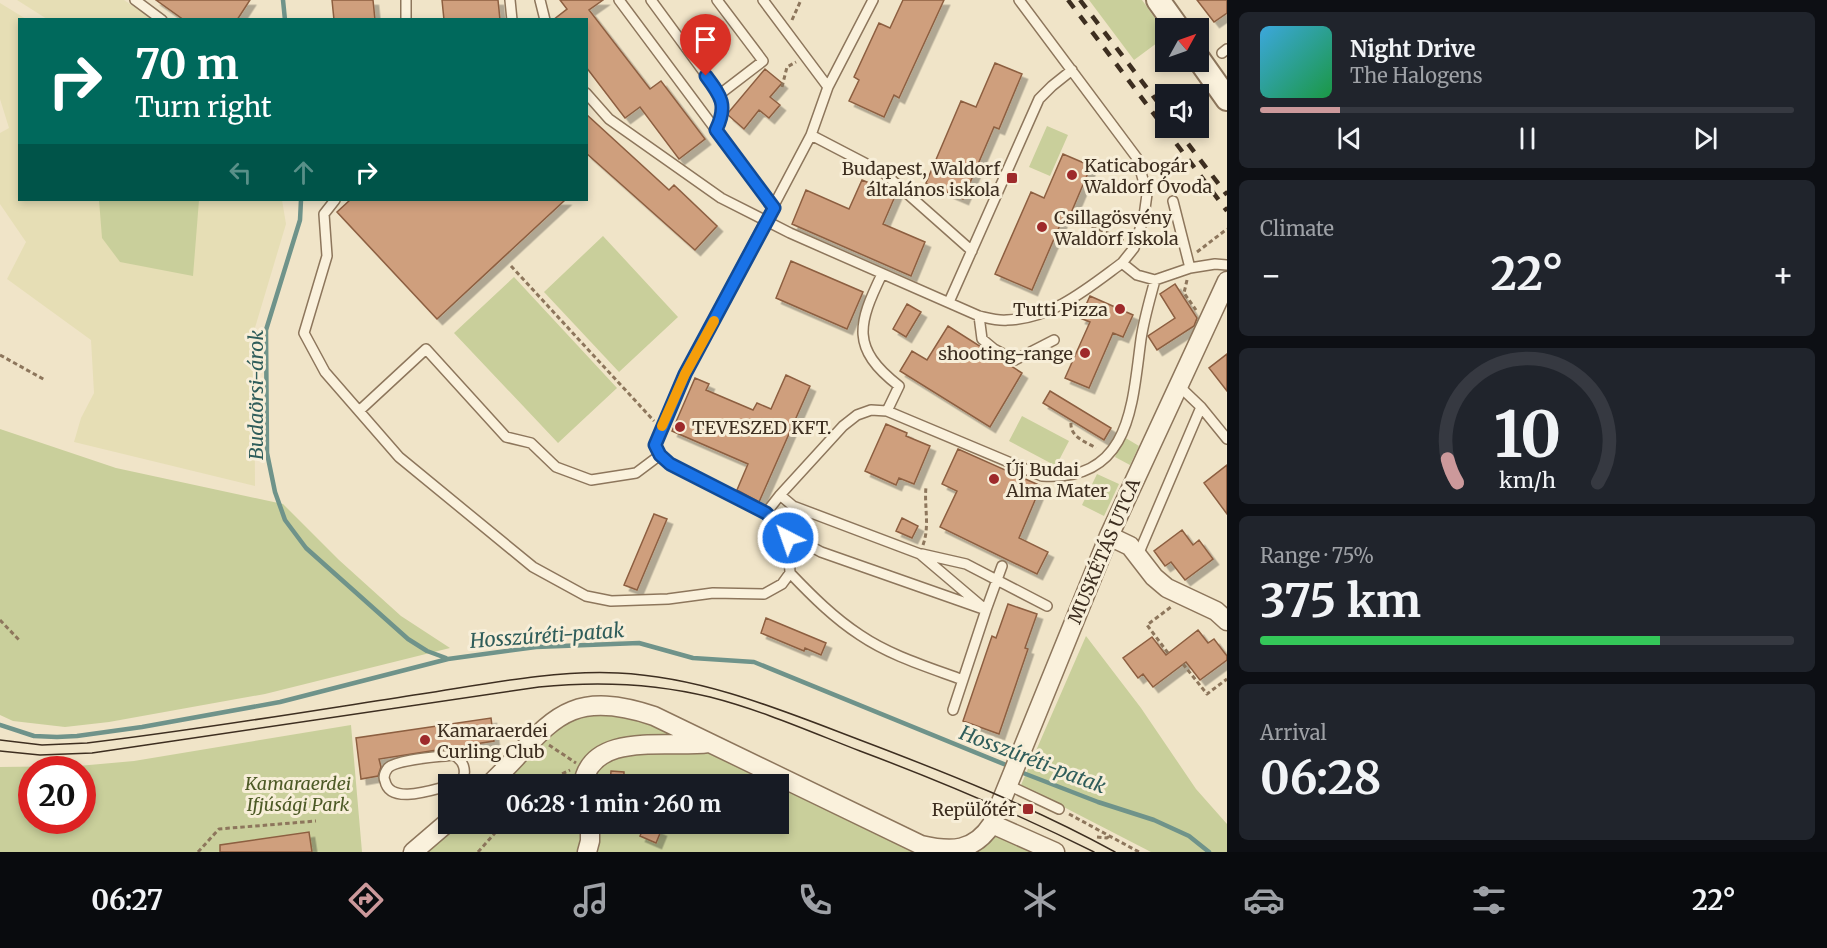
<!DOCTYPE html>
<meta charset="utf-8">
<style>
body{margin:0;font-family:Merriweather,serif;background:#20242c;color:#f1f3f6;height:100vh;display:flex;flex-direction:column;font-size:22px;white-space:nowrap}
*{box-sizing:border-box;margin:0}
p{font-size:20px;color:#9ea1a6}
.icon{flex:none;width:33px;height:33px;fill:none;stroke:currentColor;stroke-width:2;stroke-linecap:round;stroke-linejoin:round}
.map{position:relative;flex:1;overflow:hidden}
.drawer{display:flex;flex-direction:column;gap:12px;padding:12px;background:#0d0f14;width:600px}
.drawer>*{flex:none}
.top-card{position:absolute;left:18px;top:18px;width:570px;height:183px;border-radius:0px;box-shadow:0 3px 9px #0003;background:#00695c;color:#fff;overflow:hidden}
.needle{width:39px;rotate:50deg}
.fabs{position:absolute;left:1155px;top:18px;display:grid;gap:12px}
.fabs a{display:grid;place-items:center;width:54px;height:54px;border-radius:0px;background:#171b24;box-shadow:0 3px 9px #0003;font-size:30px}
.speed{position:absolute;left:18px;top:756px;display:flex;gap:12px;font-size:30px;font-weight:700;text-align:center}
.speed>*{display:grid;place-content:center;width:78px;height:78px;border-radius:50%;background:#171b24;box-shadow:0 3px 9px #0003;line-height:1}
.speed .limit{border:9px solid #d22;background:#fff;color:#111}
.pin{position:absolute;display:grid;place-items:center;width:51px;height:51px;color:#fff;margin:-62px -26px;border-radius:50% 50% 50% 0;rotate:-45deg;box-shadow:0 0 6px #0007}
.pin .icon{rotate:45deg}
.me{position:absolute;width:66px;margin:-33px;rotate:319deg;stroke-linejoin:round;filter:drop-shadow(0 0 4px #0008)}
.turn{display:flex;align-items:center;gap:21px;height:126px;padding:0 18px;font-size:27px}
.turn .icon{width:78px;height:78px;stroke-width:2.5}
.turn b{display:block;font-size:42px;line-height:51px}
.lanes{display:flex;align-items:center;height:57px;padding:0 18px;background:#0003;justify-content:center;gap:30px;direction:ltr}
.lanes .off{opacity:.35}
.big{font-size:45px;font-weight:700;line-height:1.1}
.drawer .tile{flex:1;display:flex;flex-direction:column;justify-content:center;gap:9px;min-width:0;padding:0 21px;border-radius:9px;background:#20242c}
.drawer .dial{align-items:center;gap:0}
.dial svg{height:156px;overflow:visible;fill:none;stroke:#363941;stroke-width:7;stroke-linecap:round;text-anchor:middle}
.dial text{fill:#f1f3f6;stroke:none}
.song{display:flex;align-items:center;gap:18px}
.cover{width:72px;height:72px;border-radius:9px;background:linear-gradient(135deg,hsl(200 70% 55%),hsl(140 70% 35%))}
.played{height:6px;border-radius:3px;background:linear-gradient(90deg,#cc999b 15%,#363941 15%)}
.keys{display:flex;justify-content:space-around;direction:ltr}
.heat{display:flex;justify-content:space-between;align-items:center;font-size:33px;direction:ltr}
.charge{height:9px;border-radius:4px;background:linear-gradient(90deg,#34c759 75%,#363941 0)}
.trip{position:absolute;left:438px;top:774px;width:351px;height:60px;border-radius:0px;background:#171b24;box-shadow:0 3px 9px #0003;font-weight:700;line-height:60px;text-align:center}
.tabs{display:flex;height:96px;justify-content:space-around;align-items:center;background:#090b0e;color:#9ea1a6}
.tabs .icon{width:42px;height:42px}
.tabs .current{color:#cc999b}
.tabs b{font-size:27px;color:#f1f3f6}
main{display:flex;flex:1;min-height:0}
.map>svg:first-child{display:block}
.farmland{fill:#e6deb5}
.green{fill:#c9cf9b;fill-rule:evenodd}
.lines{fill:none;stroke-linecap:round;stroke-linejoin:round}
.stream{stroke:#6f938a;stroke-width:4.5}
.building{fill:#cf9f7d;stroke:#8d5f41;stroke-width:1.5;filter:url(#shadow)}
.service-casing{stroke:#8d765c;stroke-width:12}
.minor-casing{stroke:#8d765c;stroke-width:21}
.tertiary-casing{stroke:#8d765c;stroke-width:26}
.path{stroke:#8d765c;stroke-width:3;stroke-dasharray:4.5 3;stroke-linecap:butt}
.service{stroke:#faf1dc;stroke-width:9}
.minor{stroke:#faf1dc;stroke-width:18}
.tertiary{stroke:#faf1dc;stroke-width:22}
.tram{stroke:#3d2e20;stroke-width:1.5}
.rail{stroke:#3d2e20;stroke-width:4.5;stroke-dasharray:10 10;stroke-linecap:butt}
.route-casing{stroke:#114b97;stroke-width:15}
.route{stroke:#1a73e8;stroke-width:10}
.slow{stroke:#f59e0b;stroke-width:10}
.poi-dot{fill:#9e2a2b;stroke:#f7eed8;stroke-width:2}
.labels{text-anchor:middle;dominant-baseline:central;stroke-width:6;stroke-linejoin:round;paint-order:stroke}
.poi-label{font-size:18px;fill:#3d2e20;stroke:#f7eed8;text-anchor:start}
.street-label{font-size:18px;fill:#3d2e20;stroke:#f7eed8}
.park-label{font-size:18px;font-style:italic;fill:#4d5a26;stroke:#f7eed8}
.water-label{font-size:20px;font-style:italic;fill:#2f5d5a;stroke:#f7eed8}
</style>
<main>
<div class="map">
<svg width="1227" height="852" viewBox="0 0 1227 852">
<defs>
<filter id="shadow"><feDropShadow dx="5.5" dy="5.5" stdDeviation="0" flood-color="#0004"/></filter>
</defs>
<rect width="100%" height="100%" fill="#f0e4c8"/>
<path class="farmland" d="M17,0H124L152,19H47Z
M0,3L26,19L20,20V200H282L286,224L254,331L255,486L74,442L81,418L94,393L91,340L7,279L26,242L0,204V133L9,128L0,99Z"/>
<path class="green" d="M1089,0H1142L1165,32V37L1134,60Z
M1047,126L1068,135L1050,176L1029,167Z
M99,200H199L193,276L120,262L102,238Z
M603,236L678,317L619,372L544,292Z
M514,277L617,388L558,443L454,333Z
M1022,416L1069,441L1056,466L1009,441Z
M0,429L116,468L283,504L339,560L401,616L450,648L265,694L109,722L65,727L13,721L0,715Z
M1124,437L1139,446L1130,465L1115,457Z
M1097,474L1119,484L1104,516L1082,505Z
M1086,636L1141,708L1196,789L1227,824V852H1151L1021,785Z
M579,712L639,714L947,851L992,824L1055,852H404L448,813V824H778V784H480L510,758Z
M351,725L362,852H0V767L78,766L134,761ZM32,770H82V820H32Z"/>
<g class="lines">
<path class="stream" d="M283,0L285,20
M301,200L300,220L266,330L267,453L275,492L285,520L306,548L408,639L427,651L446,658
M0,725L34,736L57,737L77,736L142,727L280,702L448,659L536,647L639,643L693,658L754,662L1011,767
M1018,771L1098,802L1154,820L1189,836L1209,852"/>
</g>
<path class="building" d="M156,0H250L237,20H184Z
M332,0H373L375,20H334Z
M442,0H498L500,20H444Z
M560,0H603L589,10L650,89L661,81L705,139L679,159L640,107L625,118L586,67V20H553L567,9Z
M903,0H944L899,98L894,95L884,117L849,101L859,80L854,77L879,23L890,28Z
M1197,0H1227V13L1214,22Z
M995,63L1022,74L999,129L994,127L963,199L926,183L961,101L976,107Z
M765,69L782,83L770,97L780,105L769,118L759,110L744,129L728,115V113Z
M586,114L669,190L674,185L717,226L695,250L586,153Z
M1063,154L1091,166L1068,220L1063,218L1032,290L995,274L1031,192L1044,198Z
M862,180L896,194L883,224L925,242L911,276L792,224L806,190L849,209Z
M350,200H565L437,319L337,212Z
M791,261L863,292L847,329L776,298Z
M1175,284L1197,318L1194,326L1157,350L1148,336L1175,318L1160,294Z
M1090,296L1133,315L1123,337L1113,333L1089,388L1065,378L1090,322L1080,318Z
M907,304L921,312L906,337L893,329Z
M948,326L1022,373L990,427L900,371L912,351L927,360Z
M1227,354V391L1209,368Z
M786,375L810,386L759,502L737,490L748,464L672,431L695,378L709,384L706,390L753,410L757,403L771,409Z
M1050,391L1111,428L1104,440L1043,403Z
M886,424L907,433L906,436L930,446L914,484L899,478L896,485L865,471Z
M958,449L1041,486L1019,538L1048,552L1037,574L940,527L957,491L942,484Z
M1227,465V514L1204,483Z
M654,514L667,519L637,590L624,585Z
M902,518L918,526L912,538L896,531Z
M1182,530L1193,545L1199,540L1213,559L1185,580L1171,562L1165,566L1154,551Z
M1008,604L1037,614L1025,648L1028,649L999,734L963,721L992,636L996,638Z
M766,618L826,643L821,655L805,648L804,651L761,633Z
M1198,630L1208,643L1214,639L1227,656V660L1200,680L1186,662L1153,687L1143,674L1138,678L1123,658L1152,637L1166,655Z
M491,718L494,741L379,759L381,767L378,776L361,779L356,738Z
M611,771L624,772V784H610Z
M645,824L661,831L656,843L640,836Z
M309,832L312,852H220V845Z"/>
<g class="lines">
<g class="service-casing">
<path id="service" d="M135,0L162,20
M406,0V20
M510,0L512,20
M540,0L545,20
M619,0L774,208
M651,0L720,94C724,107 722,117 716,130
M717,0L763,61L720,94
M763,0L828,87
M873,0L828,87L811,135L685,374L655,445L660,455L670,463L766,513L788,534L821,552L986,610L953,710
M1019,0L1137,158L1147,194L1144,216L1134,248L1122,263L1137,275L1155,280L1190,268L1215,264L1227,265
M1222,53L1227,49
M586,93L609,119L721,198L790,233L979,316C988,318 998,321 1007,320C1052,319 1088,288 1122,263
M811,135L884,173L972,251
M335,200L324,214L327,256L304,333L325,372L399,457L533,567L586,596L611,601L668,599L713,593L764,594L782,584L790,573L788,534
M1173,201L1190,268
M949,302L1039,99L1052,86L1072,70
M979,316L982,339L994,349L1015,360L1054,340
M1178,385L1201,407L1227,439
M359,411L426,349L506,437L531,443L556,467L591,480L636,473L660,455
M887,411L1042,476C1131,482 1132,405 1141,339C1144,319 1150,299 1155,280
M780,495L793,506L920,554L986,610L1002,566
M766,513L780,495L843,426L857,415L871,410L887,411L899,386C850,348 858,324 882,274
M922,554L966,564L1047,606
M1138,555L1201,407
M790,573C812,596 834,618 860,635C891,656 928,667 963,680
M1008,785L1059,809
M448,786C432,790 390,805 385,781C383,777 385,772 388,768C397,759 439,757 453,755C464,760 467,771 462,782L456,784"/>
</g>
<g class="minor-casing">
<path id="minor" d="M1109,536L1130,546L1154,577L1167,588L1216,611L1227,621
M490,784C549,728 561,685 654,716L921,845C951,852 974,852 992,824L1109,536L1227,281
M583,784C592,730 669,749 708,743
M992,824L1055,852
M413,852L448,822
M587,852L590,841V824"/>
</g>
<g class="tertiary-casing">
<path id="tertiary" d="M1158,0L1178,28
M1198,58L1227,99"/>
</g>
<path class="path" d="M792,20L801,0
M782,87L787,67L796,62
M1071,218L1125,240
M1146,244L1172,245
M1197,252L1227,229
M511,266L654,421
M1187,280L1184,293L1196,310
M0,355L45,380
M1071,423C1070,437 1086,442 1096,448
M923,545C930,526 924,506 926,487
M0,620L20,641
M1168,653L1147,625L1171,607
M1183,664L1207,694L1227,679
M549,745L576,763
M542,784L570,770
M1069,814L1139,852
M1097,837L1107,838L1109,836
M198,852L219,829L316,821
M478,852L503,824"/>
<use href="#service" class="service"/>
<use href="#minor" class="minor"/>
<use href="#tertiary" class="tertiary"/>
<path class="tram" d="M0,740L42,745L87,743C198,730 310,711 421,694C486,684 552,670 618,673C703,677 781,710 860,740C947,773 1033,807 1115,852
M0,751L40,755L92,753L539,687C597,681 653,683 710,697C761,710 811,732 860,751C940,781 1018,814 1094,852"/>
<path class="rail" d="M1068,0L1227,211
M1080,0L1166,113
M1176,128L1227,195"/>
</g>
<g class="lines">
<g class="route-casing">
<path id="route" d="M706,76C721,96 728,105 716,130L774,208L685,374L655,445L660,455L670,464L766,513L788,534V538"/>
</g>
<use href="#route" class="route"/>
<path class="slow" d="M662,426L685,374L714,321"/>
</g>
<g class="poi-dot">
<circle cx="1072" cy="175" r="6"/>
<rect x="1006" y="172" width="12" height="12" rx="3"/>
<circle cx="1042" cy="227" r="6"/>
<circle cx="1120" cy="309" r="6"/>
<circle cx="1085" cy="353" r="6"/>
<circle cx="680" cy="427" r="6"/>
<circle cx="994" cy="479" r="6"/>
<circle cx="425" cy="740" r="6"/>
<rect x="1022" y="803" width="12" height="12" rx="3"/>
</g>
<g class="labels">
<g class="poi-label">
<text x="1084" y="165">Katicabogár<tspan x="1084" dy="21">Waldorf Óvoda</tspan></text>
<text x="1000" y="168" text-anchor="end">Budapest, Waldorf<tspan x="1000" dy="21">általános iskola</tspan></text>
<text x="1054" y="217">Csillagösvény<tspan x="1054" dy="21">Waldorf Iskola</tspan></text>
<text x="1108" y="309" text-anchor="end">Tutti Pizza</text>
<text x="1073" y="353" text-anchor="end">shooting-range</text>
<text x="692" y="427">TEVESZED KFT.</text>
<text x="1006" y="469">Új Budai<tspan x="1006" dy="21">Alma Mater</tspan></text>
<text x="437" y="730">Kamaraerdei<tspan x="437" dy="21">Curling Club</tspan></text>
<text x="1016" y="809" text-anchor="end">Repülőtér</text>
</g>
<g class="street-label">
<text transform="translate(1104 551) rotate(-67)">MUSKÉTÁS UTCA</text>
</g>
<g class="park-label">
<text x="298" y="783">Kamaraerdei<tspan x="298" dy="21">Ifjúsági Park</tspan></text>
</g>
<g class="water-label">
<text transform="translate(255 395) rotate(-90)">Budaörsi-árok</text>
<text transform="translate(547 635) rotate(-4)">Hosszúréti-patak</text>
<text transform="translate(1033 759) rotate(21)">Hosszúréti-patak</text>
</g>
</g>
</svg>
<div class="fabs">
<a><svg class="needle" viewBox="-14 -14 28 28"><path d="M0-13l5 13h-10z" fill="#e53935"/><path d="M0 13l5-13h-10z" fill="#9ea1a6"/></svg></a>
<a><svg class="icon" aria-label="sound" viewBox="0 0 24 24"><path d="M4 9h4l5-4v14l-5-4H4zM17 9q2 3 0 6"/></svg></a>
</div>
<div class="speed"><div class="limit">20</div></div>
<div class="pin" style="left:706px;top:76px;background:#d93025"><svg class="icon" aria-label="arrive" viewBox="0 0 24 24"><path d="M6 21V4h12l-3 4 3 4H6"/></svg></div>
<svg class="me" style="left:788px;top:538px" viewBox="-20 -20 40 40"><circle r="17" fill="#1a73e8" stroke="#fff" stroke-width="3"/><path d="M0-11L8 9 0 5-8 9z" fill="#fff"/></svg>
<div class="trip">06:28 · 1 min · 260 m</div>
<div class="top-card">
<div class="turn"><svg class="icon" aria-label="right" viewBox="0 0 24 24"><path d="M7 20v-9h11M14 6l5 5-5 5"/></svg><div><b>70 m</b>Turn right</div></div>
<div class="lanes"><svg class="icon off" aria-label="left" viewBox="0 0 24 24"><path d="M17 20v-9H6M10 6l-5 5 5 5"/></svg><svg class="icon off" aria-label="ahead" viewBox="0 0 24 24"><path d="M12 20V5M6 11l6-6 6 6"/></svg><svg class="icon" aria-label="right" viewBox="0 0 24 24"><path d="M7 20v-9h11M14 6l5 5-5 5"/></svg></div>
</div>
</div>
<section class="drawer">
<div class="tile">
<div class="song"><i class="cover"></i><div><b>Night Drive</b><p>The Halogens</p></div></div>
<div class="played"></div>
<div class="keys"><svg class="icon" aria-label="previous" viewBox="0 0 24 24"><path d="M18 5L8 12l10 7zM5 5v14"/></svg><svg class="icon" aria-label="pause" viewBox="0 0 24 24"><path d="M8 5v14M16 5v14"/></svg><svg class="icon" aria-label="next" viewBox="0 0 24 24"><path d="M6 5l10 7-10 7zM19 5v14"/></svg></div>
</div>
<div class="tile"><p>Climate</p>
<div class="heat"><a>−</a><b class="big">22°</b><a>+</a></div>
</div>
<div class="tile dial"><svg viewBox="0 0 100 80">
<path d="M14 69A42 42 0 1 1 86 69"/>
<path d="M14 69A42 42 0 0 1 9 57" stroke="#cc999b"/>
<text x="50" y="56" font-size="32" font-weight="700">10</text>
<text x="50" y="72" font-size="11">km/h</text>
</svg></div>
<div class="tile"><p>Range · 75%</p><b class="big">375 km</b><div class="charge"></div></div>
<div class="tile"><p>Arrival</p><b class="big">06:28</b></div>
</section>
</main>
<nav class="tabs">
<b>06:27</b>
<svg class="icon current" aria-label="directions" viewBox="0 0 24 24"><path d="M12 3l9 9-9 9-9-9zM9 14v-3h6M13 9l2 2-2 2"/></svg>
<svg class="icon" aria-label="music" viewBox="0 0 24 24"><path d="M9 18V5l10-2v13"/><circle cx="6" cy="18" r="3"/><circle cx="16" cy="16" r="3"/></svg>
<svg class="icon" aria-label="phone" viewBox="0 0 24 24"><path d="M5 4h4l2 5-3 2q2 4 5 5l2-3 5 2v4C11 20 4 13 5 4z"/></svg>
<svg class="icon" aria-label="climate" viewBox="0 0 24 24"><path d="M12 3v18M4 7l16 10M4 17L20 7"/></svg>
<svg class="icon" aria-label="car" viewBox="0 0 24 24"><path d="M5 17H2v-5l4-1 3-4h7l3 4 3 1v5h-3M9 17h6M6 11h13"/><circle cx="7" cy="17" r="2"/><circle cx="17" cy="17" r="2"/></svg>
<svg class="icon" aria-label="filters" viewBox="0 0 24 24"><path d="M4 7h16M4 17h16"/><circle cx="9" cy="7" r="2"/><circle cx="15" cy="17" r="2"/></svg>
<b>22°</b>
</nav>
